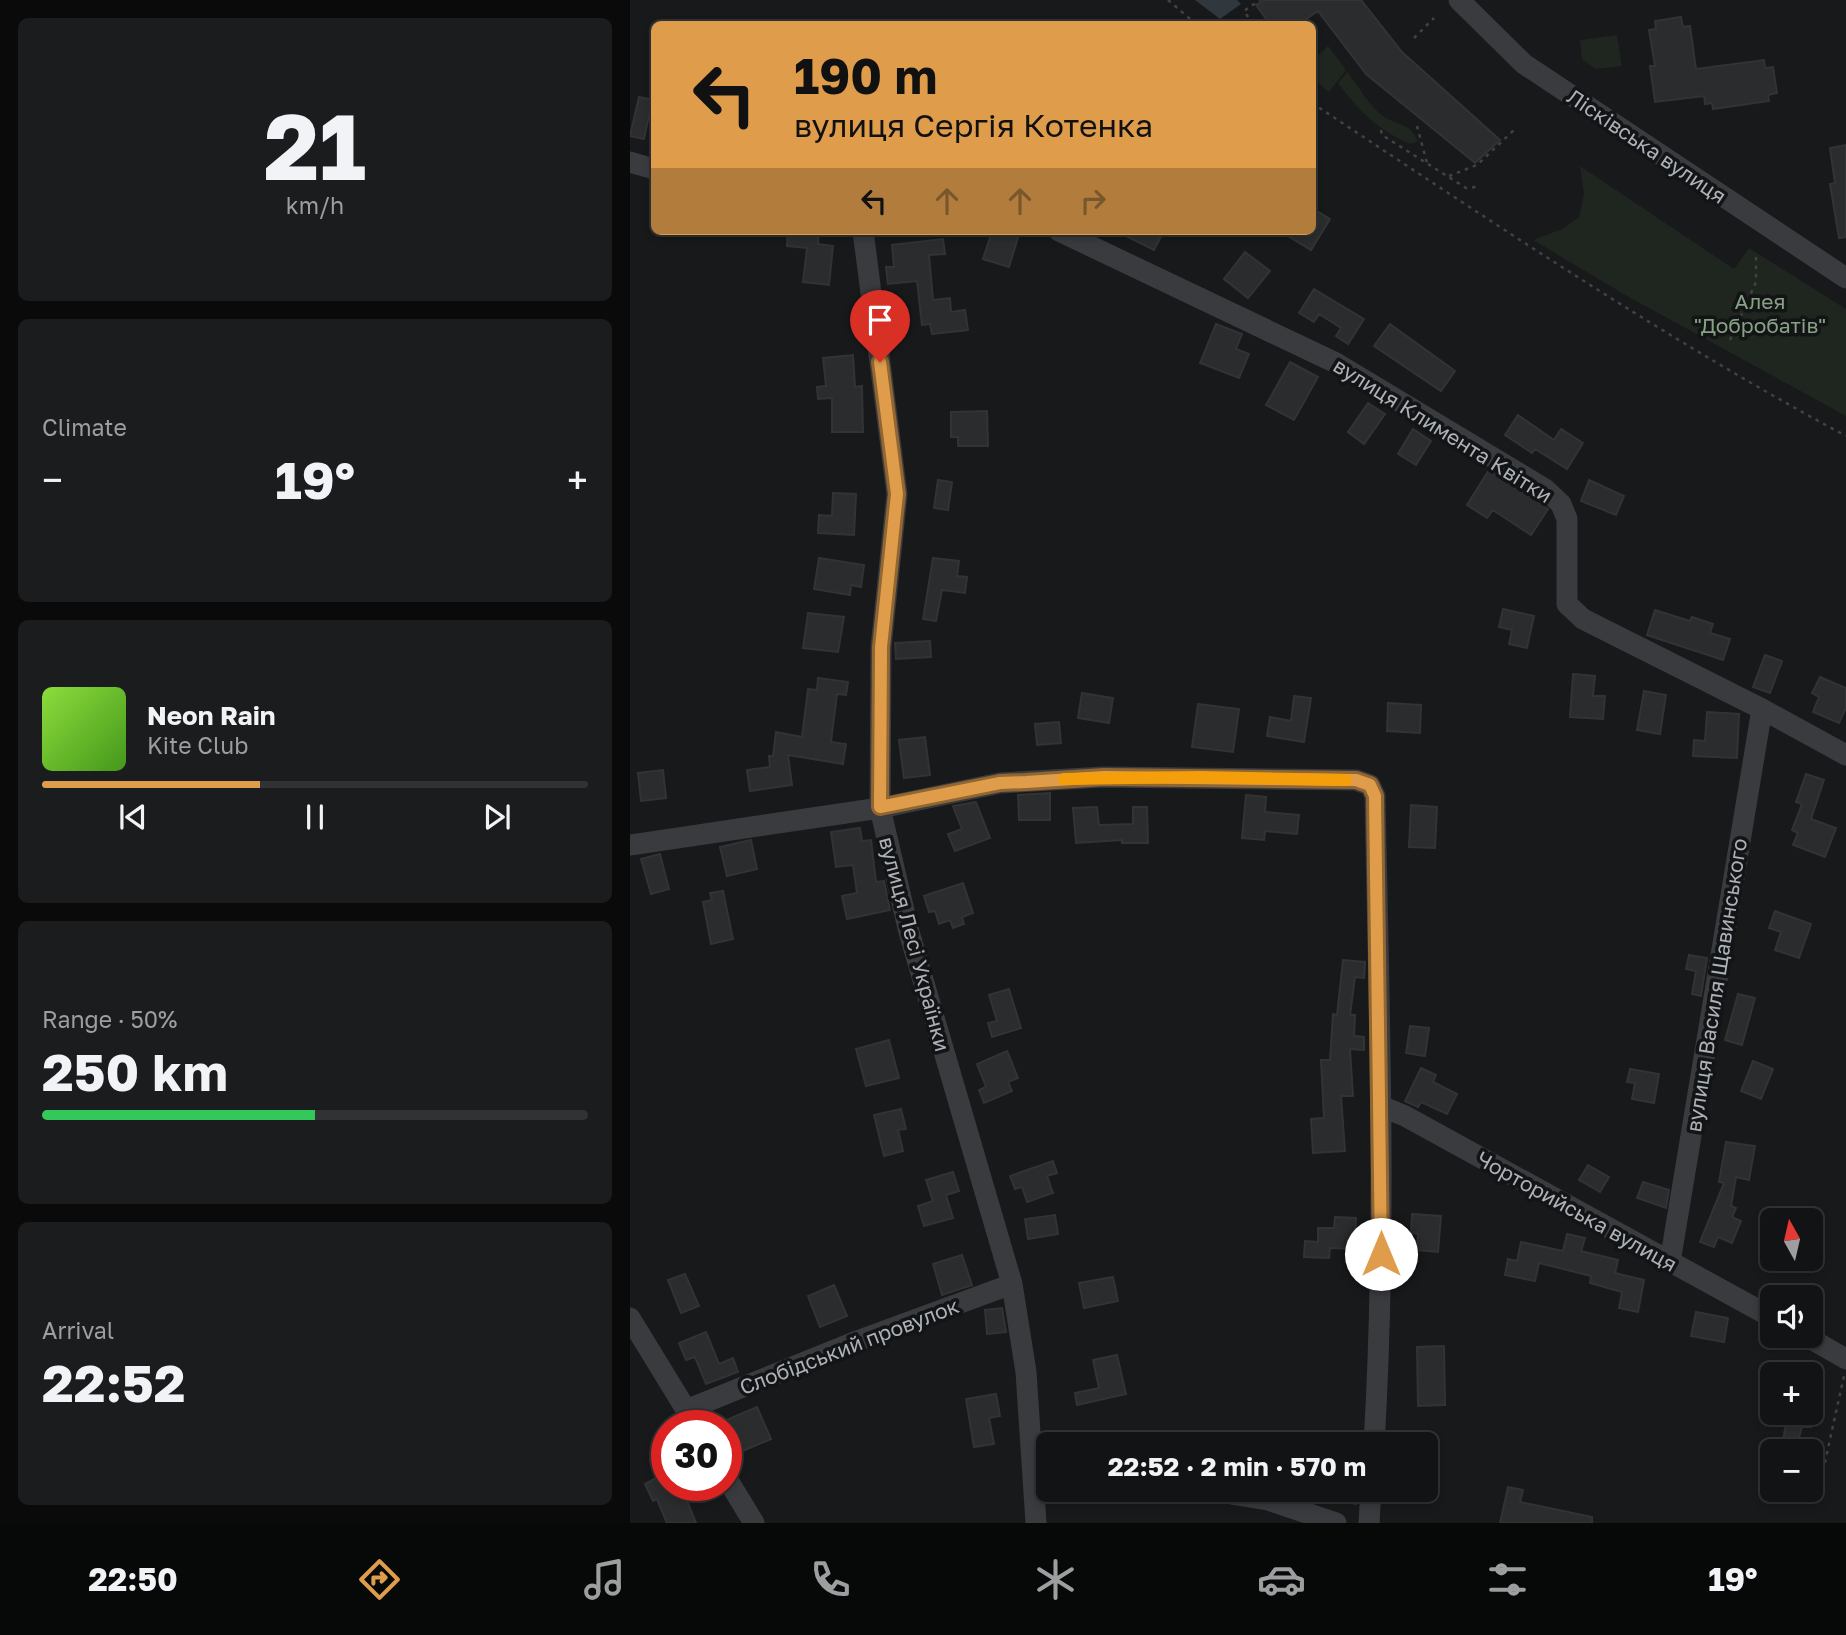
<!DOCTYPE html>
<meta charset="utf-8">
<style>
body{margin:0;font-family:"Golos Text",sans-serif;background:#1b1c1d;color:#f1f3f6;height:100vh;display:flex;flex-direction:column;font-size:26px;white-space:nowrap}
*{box-sizing:border-box;margin:0}
p{font-size:23px;color:#9c9ea0}
.icon{flex:none;width:38px;height:38px;fill:none;stroke:currentColor;stroke-width:2;stroke-linecap:round;stroke-linejoin:round}
.map{position:relative;flex:1;overflow:hidden}
.drawer{display:flex;flex-direction:column;gap:18px;padding:18px;background:#0a0a0b;width:630px}
.drawer>*{flex:none}
.top-card{position:absolute;left:21px;top:21px;width:665px;height:214px;border-radius:10px;box-shadow:0 4px 10px #0003,0 0 0 2px #313234;background:#df9d4c;color:#111;overflow:hidden}
.needle{width:46px;rotate:352deg}
.tools{position:absolute;left:1130px;top:1208px;display:grid;gap:14px}
.tools a{display:grid;place-items:center;width:63px;height:63px;border-radius:10px;background:#121314;box-shadow:0 4px 10px #0003,0 0 0 2px #313234;font-size:35px}
.speed{position:absolute;left:21px;top:1410px;display:flex;gap:14px;font-size:35px;font-weight:700;text-align:center}
.speed>*{display:grid;place-content:center;width:91px;height:91px;border-radius:50%;background:#121314;box-shadow:0 4px 10px #0003,0 0 0 2px #313234;line-height:1}
.speed .limit{border:10px solid #d22;background:#fff;color:#111}
.pin{position:absolute;display:grid;place-items:center;width:60px;height:60px;color:#fff;margin:-72px -30px;border-radius:50% 50% 50% 0;rotate:-45deg;box-shadow:0 0 7px #0007}
.pin .icon{rotate:45deg}
.me{position:absolute;width:77px;margin:-38px;rotate:0deg;stroke-linejoin:round;filter:drop-shadow(0 0 5px #0008)}
.turn{display:flex;align-items:center;gap:24px;height:147px;padding:0 28px;font-size:32px}
.turn .icon{width:91px;height:91px;stroke-width:2.5}
.turn b{display:block;font-size:49px;line-height:60px}
.lanes{display:flex;align-items:center;height:66px;padding:0 28px;background:#0003;justify-content:center;gap:35px;direction:ltr}
.lanes .off{opacity:.35}
.big{font-size:52px;font-weight:700;line-height:1.1}
.drawer .tile{flex:1;display:flex;flex-direction:column;justify-content:center;gap:10px;min-width:0;padding:0 24px;border-radius:10px;background:#1b1c1d}
.drawer .dial{align-items:center;gap:0}
.dial b{font-size:91px;line-height:1}
.song{display:flex;align-items:center;gap:21px}
.cover{width:84px;height:84px;border-radius:10px;background:linear-gradient(135deg,hsl(90 70% 55%),hsl(100 70% 35%))}
.played{height:7px;border-radius:4px;background:linear-gradient(90deg,#df9d4c 40%,#313234 40%)}
.keys{display:flex;justify-content:space-around;direction:ltr}
.heat{display:flex;justify-content:space-between;align-items:center;font-size:38px;direction:ltr}
.charge{height:10px;border-radius:5px;background:linear-gradient(90deg,#34c759 50%,#313234 0)}
.trip{position:absolute;left:406px;top:1432px;width:402px;height:70px;border-radius:10px;background:#121314;box-shadow:0 4px 10px #0003,0 0 0 2px #313234;font-weight:700;line-height:70px;text-align:center}
.tabs{display:flex;height:112px;justify-content:space-around;align-items:center;background:#070808;color:#9c9ea0}
.tabs .icon{width:49px;height:49px}
.tabs .on{color:#df9d4c}
.tabs b{font-size:32px;color:#f1f3f6}
main{display:flex;flex:1;min-height:0}
.map>svg:first-child{display:block}
.green{fill:#1f251f}
.water{fill:#30383d}
.building{fill:#2b2c2e;stroke:#333336;stroke-width:2}
.lines{fill:none;stroke-linecap:round;stroke-linejoin:round}
.path{stroke:#404246;stroke-width:2.5;stroke-dasharray:3.5 5;stroke-linecap:butt}
.minor{stroke:#3a3b3f;stroke-width:21}
.route-casing{stroke:#916631;stroke-width:18}
.route{stroke:#df9d4c;stroke-width:12}
.slow{stroke:#f59e0b;stroke-width:12}
.labels{text-anchor:middle;dominant-baseline:central;stroke-width:7;stroke-linejoin:round;paint-order:stroke}
.street-label{font-size:21px;fill:#acb1b8;stroke:#131415}
.park-label{font-size:21px;fill:#87a185;stroke:#131415}
</style>
<main>
<section class="drawer">
<div class="tile dial"><b>21</b><p>km/h</p></div>
<div class="tile"><p>Climate</p>
<div class="heat"><a>−</a><b class="big">19°</b><a>+</a></div>
</div>
<div class="tile">
<div class="song"><i class="cover"></i><div><b>Neon Rain</b><p>Kite Club</p></div></div>
<div class="played"></div>
<div class="keys"><svg class="icon" aria-label="previous" viewBox="0 0 24 24"><path d="M18 5L8 12l10 7zM5 5v14"/></svg><svg class="icon" aria-label="pause" viewBox="0 0 24 24"><path d="M8 5v14M16 5v14"/></svg><svg class="icon" aria-label="next" viewBox="0 0 24 24"><path d="M6 5l10 7-10 7zM19 5v14"/></svg></div>
</div>
<div class="tile"><p>Range · 50%</p><b class="big">250 km</b><div class="charge"></div></div>
<div class="tile"><p>Arrival</p><b class="big">22:52</b></div>
</section>
<div class="map">
<svg width="1216" height="1523" viewBox="0 0 1216 1523">
<rect width="100%" height="100%" fill="#18191a"/>
<path class="green" d="M987,35L992,66L966,69L952,59L950,40Z
M698,46L716,70L699,92C686,83 682,77 683,60Z
M717,72C728,85 739,106 753,116C767,126 782,123 788,142L780,144C745,128 731,113 708,83Z
M950,166L1104,269L1119,248L1216,309V416L997,296L903,240L932,229L949,217L954,194Z"/>
<path class="water" d="M565,0H607L611,4L590,19Z"/>
<path class="building" d="M634,0H731L772,52L870,140L845,163L736,74L688,11L669,24H640L626,5Z
M1051,17L1053,27L1060,26L1066,69L1134,60L1135,68L1143,67L1147,93L1138,95L1139,101L1083,109L1082,103L1075,104L1074,96L1025,102L1020,66H1025L1019,30L1026,29L1025,21Z
M9,97L24,100V116L19,115L14,139L0,136Z
M1216,145V237L1209,238L1200,184L1205,183L1200,148Z
M682,208L700,219L681,250L650,231H682Z
M158,231H189L188,244L203,246L199,285L173,282L177,248L157,246Z
M362,231H390L379,267L353,259Z
M486,231H534L524,250Z
M313,239L315,254L299,255L303,300L320,298L321,312L335,310L338,330L302,334L300,324L292,325L287,281L258,284L256,267H264L262,245Z
M615,252L640,271L618,298L594,279Z
M684,289L734,319L718,344L706,336L711,328L689,314L684,322L669,313Z
M586,324L612,334L606,349L619,354L609,378L570,363Z
M760,324L825,371L811,391L744,346Z
M223,355L225,387L232,386L233,432H202V398L188,399L187,387L196,386L193,358Z
M660,362L688,377L664,420L636,405Z
M738,403L755,414L734,444L718,432Z
M357,411L358,446H328V437H321V412Z
M888,415L924,440L931,429L953,443L937,469L905,449L902,453L875,435Z
M783,429L801,441L786,465L768,454Z
M859,470L918,509L901,535L863,510L857,518L837,505Z
M308,480L322,482L318,510L304,508Z
M959,480L994,496L986,515L951,501Z
M203,493L226,494L224,535L188,533L189,515L202,516Z
M189,558L234,565L231,587L221,585L220,595L184,589Z
M303,558L329,561L327,576L337,577L335,593L312,590L306,621L293,619Z
M873,609L904,616L897,648L879,644L882,630L869,627Z
M1025,610L1060,621L1062,617L1083,624L1080,633L1100,639L1093,660L1017,635Z
M178,613L214,617L208,652L173,648Z
M300,641L301,657L266,659L265,643Z
M1135,655L1152,661L1140,693L1123,687Z
M943,674L965,676L963,696H975L973,719L940,717Z
M1190,677L1216,688V708L1209,723L1183,712L1189,697L1182,693Z
M188,678L218,682L216,695L207,694L201,742L216,744L213,764L158,755L162,785L120,791L117,770L140,767L139,756H143L146,732L172,737L178,689L187,690Z
M1014,691L1036,695L1030,734L1007,730Z
M452,693L483,698L479,723L448,718Z
M664,696L681,698L674,742L637,736L640,717L661,721Z
M758,703L791,705L790,733L757,731Z
M568,704L609,709L603,752L562,747Z
M1077,712L1109,714L1107,758L1063,756L1064,740L1075,741Z
M429,722L431,743L407,745L405,724Z
M295,737L300,775L274,778L269,740Z
M33,770L36,798L11,801L8,773Z
M1176,774L1194,780L1181,819L1206,828L1195,857L1163,845L1168,833L1162,830L1172,804L1166,802Z
M420,793V820H389L388,795Z
M616,795L636,797L635,812L669,815L667,834L635,831L634,840L612,838Z
M346,802L360,838L325,851L318,834L332,829L323,806Z
M781,805L807,807L805,848L779,847Z
M467,807L469,825L503,824V807H517L518,843H492V840L446,843L443,808Z
M230,828L232,841L241,840L246,882L254,881L260,910L217,919L212,896L227,893L223,865L206,867L201,832Z
M121,840L127,869L97,876L90,847Z
M30,854L39,889L21,894L11,859Z
M333,883L343,913L332,917L334,924L323,928L320,920L309,924L305,911L299,912L294,896Z
M93,891L103,939L81,944L73,902L82,900L80,893Z
M1145,911L1181,924L1169,958L1145,950L1151,932L1139,928Z
M1059,955L1077,958L1071,996L1062,994L1066,971L1056,969Z
M713,960L735,962L734,978L725,977L720,1015H725L724,1036L734,1037V1050L720,1049L723,1096H711L715,1151L683,1153L681,1119L694,1118L691,1060H700L703,1014L707,1015Z
M379,989L391,1028L362,1037L358,1023L367,1021L359,995Z
M1108,994L1125,998L1112,1045L1095,1040Z
M780,1026L799,1028L795,1056L776,1053Z
M259,1040L269,1078L236,1086L226,1049Z
M377,1051L388,1078L378,1082L382,1091L354,1103L349,1090L356,1087L347,1064Z
M1123,1061L1143,1069L1131,1099L1111,1091Z
M791,1068L806,1075L803,1082L827,1094L817,1114L791,1102L788,1107L775,1101Z
M1000,1069L1029,1074L1024,1103L1002,1099L1005,1083L997,1082Z
M271,1109L276,1129L268,1130L273,1151L254,1156L244,1115Z
M1096,1142L1125,1146L1119,1180L1106,1177L1101,1206L1106,1208L1102,1217L1111,1221L1102,1243L1088,1237L1084,1247L1070,1242L1094,1183L1089,1182Z
M423,1161L427,1173L417,1176L423,1193L397,1202L392,1187L385,1189L380,1176Z
M958,1165L979,1177L970,1192L949,1180Z
M323,1172L329,1191L316,1195L323,1218L294,1226L288,1206L303,1201L296,1180Z
M1013,1182L1039,1190L1036,1208L1007,1198Z
M782,1214L811,1216L808,1252L787,1250L788,1234L781,1233Z
M425,1215L428,1234L398,1239L395,1219Z
M705,1217L726,1218L725,1249L700,1248L699,1258L674,1257L675,1241L688,1242V1228H704Z
M937,1234L955,1238L951,1251L988,1260L985,1273L1014,1280L1008,1312L989,1308L992,1292L960,1283L961,1276L909,1263L905,1281L875,1275L878,1259L887,1261L891,1242L933,1251Z
M332,1255L342,1285L312,1295L303,1264Z
M55,1274L69,1306L51,1313L38,1280Z
M483,1277L488,1301L454,1308L449,1283Z
M204,1285L217,1316L190,1327L178,1296Z
M372,1308L376,1332L357,1334L355,1310Z
M1066,1312L1098,1318L1094,1342L1061,1336Z
M76,1332L89,1364L103,1358L108,1372L76,1384L65,1357L56,1360L49,1343Z
M814,1346L815,1405L788,1406L787,1347Z
M487,1355L496,1394L447,1405L445,1393L469,1388L463,1360Z
M366,1394L370,1416L359,1418L364,1444L344,1447L336,1399Z
M127,1407L141,1439L108,1453L94,1421Z
M1158,1412H1184L1181,1427H1172L1165,1451H1151Z
M37,1452V1486H51L66,1523H37L27,1499L23,1501L15,1484L28,1477L20,1460Z
M878,1487L893,1490L890,1502L962,1517V1523H870Z
M686,1489H728L726,1504L686,1494Z"/>
<g class="lines">
<path class="path" d="M538,0L566,24
M623,24L614,11L630,0
M784,38L804,18
M682,103C858,219 1030,336 1216,436
M787,126L797,163
M751,130L752,135L836,188L846,187
M819,176L847,165L884,130
M1100,340L1126,282V252
M1193,1471L1214,1376"/>
<path class="minor" d="M829,0L894,64L1216,278
M0,162L24,169
M233,231L267,494L251,647L250,808L279,932L382,1284L396,1372L406,1523
M429,231L706,363L915,489L931,504L937,519V604L953,619L1132,709L1216,755
M0,845L250,808L370,783L474,777L726,780L740,785L745,796C749,1012 757,1228 744,1444
M751,1106L775,1116L1143,1318
M1040,1262L1132,709
M0,1318L66,1426
M1174,1335L1216,1359
M56,1410L227,1341L382,1284
M96,1477L124,1523
M570,1489L638,1500L706,1523
M739,1523L741,1489"/>
</g>
<g class="lines">
<g class="route-casing">
<path id="route" d="M250,362L267,494L251,647L250,807L370,783L396,782L474,777L726,780L740,785L745,796L751,1254"/>
</g>
<use href="#route" class="route"/>
<path class="slow" d="M434,779L569,777L716,780"/>
</g>
<g class="labels">
<g class="street-label">
<text transform="translate(1017 146) rotate(34)">Лісківська вулиця</text>
<text transform="translate(813 430) rotate(32)">вулиця Климента Квітки</text>
<text transform="translate(285 944) rotate(75)">вулиця Лесі Українки</text>
<text transform="translate(1086 985) rotate(-81)">вулиця Василя Щавинського</text>
<text transform="translate(947 1211) rotate(29)">Чорторийська вулиця</text>
<text transform="translate(219 1346) rotate(-21)">Слобідський провулок</text>
</g>
<g class="park-label">
<text x="1130" y="301">Алея<tspan x="1130" dy="24">"Добробатів"</tspan></text>
</g>
</g>
</svg>
<div class="tools">
<a><svg class="needle" viewBox="-14 -14 28 28"><path d="M0-13l5 13h-10z" fill="#e53935"/><path d="M0 13l5-13h-10z" fill="#9c9ea0"/></svg></a>
<a><svg class="icon" aria-label="sound" viewBox="0 0 24 24"><path d="M4 9h4l5-4v14l-5-4H4zM17 9q2 3 0 6"/></svg></a>
<a>+</a>
<a>−</a>
</div>
<div class="speed"><div class="limit">30</div></div>
<div class="pin" style="left:250px;top:362px;background:#d93025"><svg class="icon" aria-label="arrive" viewBox="0 0 24 24"><path d="M6 21V4h12l-3 4 3 4H6"/></svg></div>
<svg class="me" style="left:751px;top:1254px" viewBox="-20 -20 40 40"><circle r="19" fill="#fff"/><path d="M0-13L10 11 0 6-10 11z" fill="#df9d4c"/></svg>
<div class="trip">22:52 · 2 min · 570 m</div>
<div class="top-card">
<div class="turn"><svg class="icon" aria-label="left" viewBox="0 0 24 24"><path d="M17 20v-9H6M10 6l-5 5 5 5"/></svg><div><b>190 m</b>вулиця Сергія Котенка</div></div>
<div class="lanes"><svg class="icon" aria-label="left" viewBox="0 0 24 24"><path d="M17 20v-9H6M10 6l-5 5 5 5"/></svg><svg class="icon off" aria-label="ahead" viewBox="0 0 24 24"><path d="M12 20V5M6 11l6-6 6 6"/></svg><svg class="icon off" aria-label="ahead" viewBox="0 0 24 24"><path d="M12 20V5M6 11l6-6 6 6"/></svg><svg class="icon off" aria-label="right" viewBox="0 0 24 24"><path d="M7 20v-9h11M14 6l5 5-5 5"/></svg></div>
</div>
</div>
</main>
<nav class="tabs">
<b>22:50</b>
<svg class="icon on" aria-label="directions" viewBox="0 0 24 24"><path d="M12 3l9 9-9 9-9-9zM9 14v-3h6M13 9l2 2-2 2"/></svg>
<svg class="icon" aria-label="music" viewBox="0 0 24 24"><path d="M9 18V5l10-2v13"/><circle cx="6" cy="18" r="3"/><circle cx="16" cy="16" r="3"/></svg>
<svg class="icon" aria-label="phone" viewBox="0 0 24 24"><path d="M5 4h4l2 5-3 2q2 4 5 5l2-3 5 2v4C11 20 4 13 5 4z"/></svg>
<svg class="icon" aria-label="climate" viewBox="0 0 24 24"><path d="M12 3v18M4 7l16 10M4 17L20 7"/></svg>
<svg class="icon" aria-label="car" viewBox="0 0 24 24"><path d="M5 17H2v-5l4-1 3-4h7l3 4 3 1v5h-3M9 17h6M6 11h13"/><circle cx="7" cy="17" r="2"/><circle cx="17" cy="17" r="2"/></svg>
<svg class="icon" aria-label="filters" viewBox="0 0 24 24"><path d="M4 7h16M4 17h16"/><circle cx="9" cy="7" r="2"/><circle cx="15" cy="17" r="2"/></svg>
<b>19°</b>
</nav>
